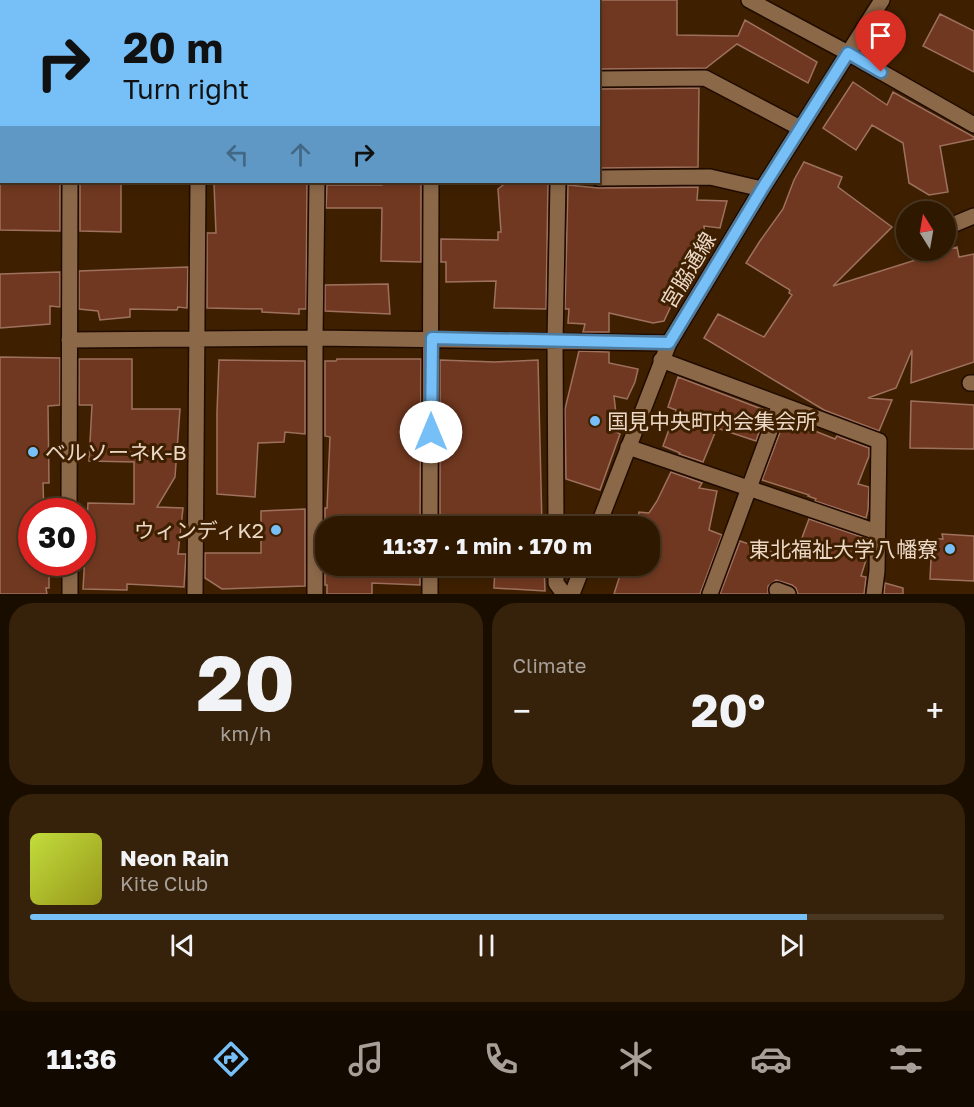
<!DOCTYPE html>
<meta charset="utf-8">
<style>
body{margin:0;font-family:"Golos Text","Noto Sans JP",sans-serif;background:#36210a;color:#f1f3f6;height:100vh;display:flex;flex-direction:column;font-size:22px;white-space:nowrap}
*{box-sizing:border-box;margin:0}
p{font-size:20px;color:#a7a099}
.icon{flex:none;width:33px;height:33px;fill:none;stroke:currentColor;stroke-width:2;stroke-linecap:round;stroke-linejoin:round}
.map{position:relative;height:594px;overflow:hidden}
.drawer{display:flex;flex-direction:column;gap:9px;padding:9px;background:#190d00;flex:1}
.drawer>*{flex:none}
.guide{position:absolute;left:0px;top:0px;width:600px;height:183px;box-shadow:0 3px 9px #0003,0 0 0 2px #493722;background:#77bff7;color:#111;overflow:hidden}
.needle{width:39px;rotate:349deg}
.controls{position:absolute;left:896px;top:201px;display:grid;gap:12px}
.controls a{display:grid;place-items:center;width:60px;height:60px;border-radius:50%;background:#2e1800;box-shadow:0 3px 9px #0003,0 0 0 2px #493722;font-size:30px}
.speed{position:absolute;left:18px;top:498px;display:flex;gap:12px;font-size:30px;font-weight:700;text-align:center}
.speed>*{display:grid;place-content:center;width:78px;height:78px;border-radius:50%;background:#2e1800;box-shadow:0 3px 9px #0003,0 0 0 2px #493722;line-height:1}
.speed .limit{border:9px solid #d22;background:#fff;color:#111}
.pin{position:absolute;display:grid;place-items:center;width:51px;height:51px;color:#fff;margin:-62px -26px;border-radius:50% 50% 50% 0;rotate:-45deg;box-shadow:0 0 6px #0007}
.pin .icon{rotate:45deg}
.me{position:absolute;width:66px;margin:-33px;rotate:0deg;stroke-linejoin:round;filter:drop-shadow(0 0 4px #0008)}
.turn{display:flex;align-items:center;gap:21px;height:126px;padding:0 24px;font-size:27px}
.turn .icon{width:78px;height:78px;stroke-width:2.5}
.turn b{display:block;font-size:42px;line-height:51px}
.lanes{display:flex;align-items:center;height:57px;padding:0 24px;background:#0003;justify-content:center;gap:30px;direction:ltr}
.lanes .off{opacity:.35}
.big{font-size:45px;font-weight:700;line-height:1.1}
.drawer .card{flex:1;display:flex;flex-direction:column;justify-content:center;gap:9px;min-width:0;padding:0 21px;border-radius:24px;background:#36210a}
.drawer .dial{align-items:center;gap:0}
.dial b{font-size:78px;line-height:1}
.song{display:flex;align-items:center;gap:18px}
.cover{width:72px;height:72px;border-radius:9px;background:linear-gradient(135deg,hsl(70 70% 55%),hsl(60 70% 35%))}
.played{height:6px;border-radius:3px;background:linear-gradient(90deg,#77bff7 85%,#493722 85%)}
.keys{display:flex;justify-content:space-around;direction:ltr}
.heat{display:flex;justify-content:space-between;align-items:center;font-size:33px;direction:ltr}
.drawer .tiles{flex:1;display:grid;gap:9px;grid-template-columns:1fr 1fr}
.card:last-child{grid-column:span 2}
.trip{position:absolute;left:315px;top:516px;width:345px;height:60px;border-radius:24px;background:#2e1800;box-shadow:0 3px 9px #0003,0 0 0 2px #493722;font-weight:700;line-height:60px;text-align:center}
.tabs{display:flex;height:96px;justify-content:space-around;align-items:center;background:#120a00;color:#a7a099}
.tabs .icon{width:42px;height:42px}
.tabs .on{color:#77bff7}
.tabs b{font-size:27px;color:#f1f3f6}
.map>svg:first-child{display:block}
.building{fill:#703820;stroke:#9e715f;stroke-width:1.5}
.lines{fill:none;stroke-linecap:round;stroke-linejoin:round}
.minor-casing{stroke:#200b00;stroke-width:18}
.tertiary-casing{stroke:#200b00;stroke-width:18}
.minor{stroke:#8b6848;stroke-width:15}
.tertiary{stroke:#8b6848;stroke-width:15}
.route-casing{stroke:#4d7ca1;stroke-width:15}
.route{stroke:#77bff7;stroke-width:10}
.poi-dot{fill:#77bff7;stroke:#3e2000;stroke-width:2}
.labels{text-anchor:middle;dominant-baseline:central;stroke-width:6;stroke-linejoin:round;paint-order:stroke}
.street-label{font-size:21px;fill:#ecd8c7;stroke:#3e2000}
.poi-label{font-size:21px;fill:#ecd8c7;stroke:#3e2000;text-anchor:start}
</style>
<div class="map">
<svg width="974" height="594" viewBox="0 0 974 594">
<rect width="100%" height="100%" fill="#3e2000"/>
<path class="building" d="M598,0H677V35L738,36L745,20L817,62L808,83L737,44L706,68L598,69Z
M940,14L974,31V72L923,46Z
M853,82L887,105L893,92L974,137V139L940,146L948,192L929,195L909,183L903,143L872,125L856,150L823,128Z
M699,88L698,167L598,168V89Z
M804,162L842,177L838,187L892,227L833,286L957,247L959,257L974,254V362L911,383L912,350L896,388L868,398L892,400L879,431L824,410L704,338L718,314L764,337L792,295L789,293L790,290L746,263L760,241L783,209L794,180Z
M0,182H60V231L0,230Z
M80,182H121V232L80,231Z
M421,182V262L381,261L382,208H326L327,185H382V183Z
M507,182H546L548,184L546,309L494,308L496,281L446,282V262H441V239L498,240V232H501L498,189Z
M257,183L307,184L306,309H299V314L262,312V309L207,308V233H216L214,184Z
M568,185L598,188L698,187L697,200L727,201L720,228L704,226L706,251L694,264L690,265L664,321L653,323L609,313V332H583L585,324L568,323L569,309H565Z
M188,267L187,308L178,307L177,310L130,309V317L100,320L98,311L79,309V271Z
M60,272V307L50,306V324L0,328V274Z
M388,284L390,314L325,311V285Z
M579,351L609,352V363L638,369L635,382L627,399L614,396L617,423L613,430L620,434L600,490L566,479L565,409Z
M0,357L60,358V405L48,406L49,483H43L44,512H32V562H49V588H46L47,594H0Z
M79,359H132V409H180L175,477L157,507L183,508L178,554H186L184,587L127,584V590L83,589L88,503L134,504V462L89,461L92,405H79Z
M337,359H421L420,526H326V566H420V585L372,583V594H327V585H325V508H327L330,437L325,436V361H336Z
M219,360L305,361V434L285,432L284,442L258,443L255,497L217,494V412Z
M440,360L495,362L538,360L542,526H440Z
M678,377L767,411L756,441L717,428L703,462L679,454L680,453L663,446L676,410L668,407Z
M911,401L974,405V449L910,448Z
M785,419L835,439L837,436L869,448V456L858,484L869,487L868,510L866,518L815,501L816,499L808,496L809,495L762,480Z
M671,472L702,483L699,488L717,491L709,530L722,535L700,594H614L623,566H650V526H636L639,512L649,513L657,501Z
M305,509V586L222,589L205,578V553H261V511Z
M809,519L868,539L867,557L861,576L866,577L864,594H798L796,588L792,585L776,580L768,586V594H720L740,541L787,557L790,548L797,551Z
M942,534L974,536V581L930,579L931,559L925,558L927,539H943Z
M495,566H544L545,591L494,588Z
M885,583L903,588V594H884Z"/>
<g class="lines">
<g class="minor-casing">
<path id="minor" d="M70,0V2
M749,0L848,53L974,125
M200,2V0
M318,2V0
M433,2V0
M558,2L559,0
M598,79L705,78L800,128
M598,178L710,177L762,189
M945,228L974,216
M69,340L315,338L317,182
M661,360L879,441L877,571L874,594
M970,383H974
M628,447L877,532
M69,512L70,182
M430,526L431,182
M556,526L555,342L558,182
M70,562V594
M556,566V583L564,594
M777,590L788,594
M195,594L198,182
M315,594V338L669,343
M430,594V566
M710,594L780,404"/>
</g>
<g class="tertiary-casing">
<path id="tertiary" d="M598,526L669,343L762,189L882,0
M572,594L583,566"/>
</g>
<use href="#minor" class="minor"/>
<use href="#tertiary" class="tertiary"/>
</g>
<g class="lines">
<g class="route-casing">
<path id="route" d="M431,432L432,338L669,343L762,189L848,53L881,72"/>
</g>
<use href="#route" class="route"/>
</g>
<g class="poi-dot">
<circle cx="595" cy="421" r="6"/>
<circle cx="33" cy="452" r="6"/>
<circle cx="276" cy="530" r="6"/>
<circle cx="950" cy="549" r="6"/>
</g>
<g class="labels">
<g class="street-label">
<text transform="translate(688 270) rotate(-59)">宮脇通線</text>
</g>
<g class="poi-label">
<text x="607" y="421">国見中央町内会集会所</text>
<text x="45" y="452">ベルソーネK-B</text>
<text x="264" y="530" text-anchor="end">ウィンディK2</text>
<text x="938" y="549" text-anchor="end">東北福祉大学八幡寮</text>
</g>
</g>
</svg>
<div class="controls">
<a><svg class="needle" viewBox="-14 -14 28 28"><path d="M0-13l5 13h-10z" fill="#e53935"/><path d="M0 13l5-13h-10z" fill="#a7a099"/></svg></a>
</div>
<div class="speed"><div class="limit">30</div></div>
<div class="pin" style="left:881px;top:72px;background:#d93025"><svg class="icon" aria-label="arrive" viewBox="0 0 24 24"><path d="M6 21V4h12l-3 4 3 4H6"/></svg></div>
<svg class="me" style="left:431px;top:432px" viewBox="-20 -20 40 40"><circle r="19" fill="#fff"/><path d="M0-13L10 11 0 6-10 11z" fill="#77bff7"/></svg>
<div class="trip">11:37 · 1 min · 170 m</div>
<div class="guide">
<div class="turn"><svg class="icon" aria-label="right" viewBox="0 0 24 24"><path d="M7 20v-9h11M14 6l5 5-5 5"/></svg><div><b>20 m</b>Turn right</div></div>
<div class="lanes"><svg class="icon off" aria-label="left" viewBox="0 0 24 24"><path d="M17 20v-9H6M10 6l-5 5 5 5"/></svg><svg class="icon off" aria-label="ahead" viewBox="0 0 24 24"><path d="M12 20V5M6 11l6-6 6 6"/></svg><svg class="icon" aria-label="right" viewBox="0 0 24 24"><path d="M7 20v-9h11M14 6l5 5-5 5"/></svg></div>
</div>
</div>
<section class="drawer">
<div class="tiles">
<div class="card dial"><b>20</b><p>km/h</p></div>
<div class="card"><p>Climate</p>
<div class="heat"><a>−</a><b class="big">20°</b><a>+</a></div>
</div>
<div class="card">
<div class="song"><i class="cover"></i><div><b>Neon Rain</b><p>Kite Club</p></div></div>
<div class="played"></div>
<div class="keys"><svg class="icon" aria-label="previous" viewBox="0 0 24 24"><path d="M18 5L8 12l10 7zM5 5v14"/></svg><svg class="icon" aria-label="pause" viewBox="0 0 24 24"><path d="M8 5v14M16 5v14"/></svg><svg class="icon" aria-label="next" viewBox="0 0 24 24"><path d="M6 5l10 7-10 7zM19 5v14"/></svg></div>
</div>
</div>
</section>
<nav class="tabs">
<b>11:36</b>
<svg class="icon on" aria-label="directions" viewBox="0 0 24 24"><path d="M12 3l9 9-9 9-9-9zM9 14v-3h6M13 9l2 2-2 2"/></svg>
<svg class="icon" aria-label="music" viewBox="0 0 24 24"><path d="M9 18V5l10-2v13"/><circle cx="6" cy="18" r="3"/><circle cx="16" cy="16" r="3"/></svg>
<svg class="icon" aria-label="phone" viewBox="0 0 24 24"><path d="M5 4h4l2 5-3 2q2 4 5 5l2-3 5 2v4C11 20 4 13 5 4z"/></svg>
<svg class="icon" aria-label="climate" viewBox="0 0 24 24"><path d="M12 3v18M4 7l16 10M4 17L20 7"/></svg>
<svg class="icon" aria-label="car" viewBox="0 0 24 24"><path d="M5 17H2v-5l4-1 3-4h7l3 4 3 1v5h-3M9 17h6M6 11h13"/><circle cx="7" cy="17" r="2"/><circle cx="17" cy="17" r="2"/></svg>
<svg class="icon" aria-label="filters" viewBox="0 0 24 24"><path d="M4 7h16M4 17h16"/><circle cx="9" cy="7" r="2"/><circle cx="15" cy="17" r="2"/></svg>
</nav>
